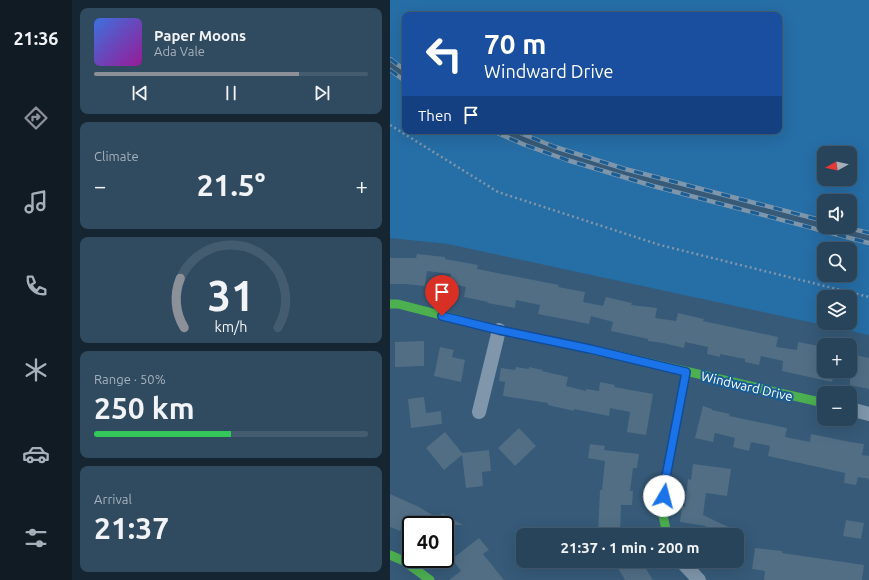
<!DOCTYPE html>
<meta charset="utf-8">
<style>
body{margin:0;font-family:Ubuntu,sans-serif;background:#304b60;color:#f1f3f6;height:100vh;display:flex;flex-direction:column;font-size:15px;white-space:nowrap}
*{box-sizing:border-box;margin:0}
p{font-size:13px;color:#a5b0bb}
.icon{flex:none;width:22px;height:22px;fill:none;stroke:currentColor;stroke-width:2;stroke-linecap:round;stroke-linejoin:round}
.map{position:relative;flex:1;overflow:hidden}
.side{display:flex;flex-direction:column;gap:8px;padding:8px;background:#162532;width:318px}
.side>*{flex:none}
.banner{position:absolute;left:12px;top:12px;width:380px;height:122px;border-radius:8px;box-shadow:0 4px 16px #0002,0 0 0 1px #445c70;background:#1a4fa0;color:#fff;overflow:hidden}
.needle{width:26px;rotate:262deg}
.fabs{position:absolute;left:427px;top:146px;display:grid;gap:8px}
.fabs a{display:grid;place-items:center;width:40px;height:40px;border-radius:8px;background:#28445a;box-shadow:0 4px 16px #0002,0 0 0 1px #445c70;font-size:20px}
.speed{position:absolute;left:12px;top:516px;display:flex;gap:8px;font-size:20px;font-weight:700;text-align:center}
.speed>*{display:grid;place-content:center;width:52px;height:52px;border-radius:50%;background:#28445a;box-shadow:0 4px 16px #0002,0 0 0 1px #445c70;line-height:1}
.speed .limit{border:2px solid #111;border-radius:6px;background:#fff;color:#111}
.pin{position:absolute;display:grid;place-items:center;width:34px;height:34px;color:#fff;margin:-41px -17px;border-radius:50% 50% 50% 0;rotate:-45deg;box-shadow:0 0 4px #0007}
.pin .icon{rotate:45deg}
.me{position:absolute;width:44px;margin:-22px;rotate:8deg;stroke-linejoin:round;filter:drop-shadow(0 0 3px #0008)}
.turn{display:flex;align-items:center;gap:14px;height:84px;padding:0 16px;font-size:18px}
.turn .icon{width:52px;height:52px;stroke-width:2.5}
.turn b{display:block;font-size:28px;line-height:34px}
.then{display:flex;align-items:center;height:38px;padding:0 16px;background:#0003;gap:8px;font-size:15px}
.big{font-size:30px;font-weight:700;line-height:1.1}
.side .card{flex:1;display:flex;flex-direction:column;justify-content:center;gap:6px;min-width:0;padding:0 14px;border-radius:8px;background:#304b60}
.side .dial{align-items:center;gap:0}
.dial svg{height:104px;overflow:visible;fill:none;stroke:#445c70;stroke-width:7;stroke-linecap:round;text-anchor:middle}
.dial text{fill:#f1f3f6;stroke:none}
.song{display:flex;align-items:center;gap:12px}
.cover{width:48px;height:48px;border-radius:6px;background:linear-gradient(135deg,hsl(220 70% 55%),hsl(300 70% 35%))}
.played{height:4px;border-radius:2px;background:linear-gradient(90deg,#8c9099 75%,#445c70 75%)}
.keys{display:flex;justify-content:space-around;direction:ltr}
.heat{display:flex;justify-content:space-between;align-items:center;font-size:22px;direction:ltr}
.charge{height:6px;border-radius:3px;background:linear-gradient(90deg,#34c759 50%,#445c70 0)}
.trip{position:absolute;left:126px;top:528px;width:228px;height:40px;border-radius:8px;background:#28445a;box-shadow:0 4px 16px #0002,0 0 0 1px #445c70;font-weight:700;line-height:40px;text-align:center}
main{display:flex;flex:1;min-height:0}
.menu{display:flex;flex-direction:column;width:72px;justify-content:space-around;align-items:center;background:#101b24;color:#a5b0bb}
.menu .icon{width:28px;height:28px}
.menu .active{color:#8c9099}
.menu b{font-size:18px;color:#f1f3f6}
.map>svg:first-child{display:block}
.green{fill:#266ea6;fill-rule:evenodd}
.building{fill:#516e85}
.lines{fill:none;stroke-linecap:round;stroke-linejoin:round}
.path{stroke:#7f96ab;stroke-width:2.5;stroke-dasharray:2 3;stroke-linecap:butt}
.street{stroke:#7f96ab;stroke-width:14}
.fast{stroke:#4caf50;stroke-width:9}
.rail-casing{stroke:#7e96ab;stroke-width:4.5}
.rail{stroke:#1a5d94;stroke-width:3;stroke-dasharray:9;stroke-linecap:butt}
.route-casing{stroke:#114b97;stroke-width:10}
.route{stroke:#1a73e8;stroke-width:7}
.labels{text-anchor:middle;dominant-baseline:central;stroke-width:4;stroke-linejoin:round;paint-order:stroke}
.street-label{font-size:13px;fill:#fff;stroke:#1a5d94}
</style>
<main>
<nav class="menu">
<b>21:36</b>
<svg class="icon active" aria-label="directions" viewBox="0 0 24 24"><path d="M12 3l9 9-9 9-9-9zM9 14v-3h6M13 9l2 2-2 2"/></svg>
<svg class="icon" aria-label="music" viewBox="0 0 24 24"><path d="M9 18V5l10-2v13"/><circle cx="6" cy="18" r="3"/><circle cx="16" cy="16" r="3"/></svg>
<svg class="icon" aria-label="phone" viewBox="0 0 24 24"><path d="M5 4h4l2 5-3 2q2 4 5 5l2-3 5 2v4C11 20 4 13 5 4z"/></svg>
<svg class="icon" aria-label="climate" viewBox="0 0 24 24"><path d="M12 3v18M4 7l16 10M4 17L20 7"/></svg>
<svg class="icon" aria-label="car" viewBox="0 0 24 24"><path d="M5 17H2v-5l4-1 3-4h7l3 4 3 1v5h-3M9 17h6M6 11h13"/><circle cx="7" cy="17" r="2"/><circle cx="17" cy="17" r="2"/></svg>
<svg class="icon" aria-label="filters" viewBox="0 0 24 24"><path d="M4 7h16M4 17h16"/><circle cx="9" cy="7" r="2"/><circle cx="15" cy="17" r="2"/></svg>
</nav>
<section class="side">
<div class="card">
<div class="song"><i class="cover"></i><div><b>Paper Moons</b><p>Ada Vale</p></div></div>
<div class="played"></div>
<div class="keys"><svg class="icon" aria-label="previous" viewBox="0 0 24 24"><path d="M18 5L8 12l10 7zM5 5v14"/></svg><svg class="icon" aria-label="pause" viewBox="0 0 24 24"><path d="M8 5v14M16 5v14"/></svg><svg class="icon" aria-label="next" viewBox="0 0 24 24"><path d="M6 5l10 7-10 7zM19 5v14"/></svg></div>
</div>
<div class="card"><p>Climate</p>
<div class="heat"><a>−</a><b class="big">21.5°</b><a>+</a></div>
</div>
<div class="card dial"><svg viewBox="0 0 100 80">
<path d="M14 69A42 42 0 1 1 86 69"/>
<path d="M14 69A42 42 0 0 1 11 31" stroke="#8c9099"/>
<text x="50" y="56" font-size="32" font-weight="700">31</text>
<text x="50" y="72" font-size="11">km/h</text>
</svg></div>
<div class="card"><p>Range · 50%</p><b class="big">250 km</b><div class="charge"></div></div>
<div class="card"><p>Arrival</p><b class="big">21:37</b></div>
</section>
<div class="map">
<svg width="479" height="580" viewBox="0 0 479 580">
<rect width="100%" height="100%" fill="#365a78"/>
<path class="green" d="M0,0H479V233L455,227H460V201H434V221L235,169L165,147L125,131H389V15H15V70L0,59ZM434,153H460V179H434Z
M0,70L15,81V131H103L135,145L177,160L263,186L479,243V335L58,244L0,238ZM434,249H460V275H434ZM434,297H460V323H434Z"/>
<path class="building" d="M27,254L55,257V259L88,265L87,269L169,285L168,287L195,292L193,302L213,306L216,297L242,303L241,305L267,308L265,318L286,321L288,313L314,319L313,321L388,337L386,347L407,350L408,342L434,347V371H444L442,382L392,371L393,361L371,356L369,365L355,362V359L330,354V357L317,354L318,347L295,342L294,348L273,343L258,341V339L221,331L223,322L201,316L199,324L148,314L150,305L126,300L125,308L97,303L98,302L74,297L76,287L59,283L61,274L37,271L35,286L14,284H0V258H26Z
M34,341V366L5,367V342Z
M50,347L64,350L62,357L75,360L71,382L44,376Z
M460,354L479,358V389L460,385Z
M126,367L139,369V367L153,370L152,371L178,377L176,386L196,391V389L209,391L210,382L225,385L224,387L263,394L256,435L237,432L240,412L220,408L219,416L184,409V411L158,405V403L113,396L115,382L109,381L111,368L125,370Z
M34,397L36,413L51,411L52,424L21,428L18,399Z
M313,406L322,409V410L340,414L339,416L397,428L395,437L420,442L421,434L460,442L474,444L472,455L479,456V479L468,477L466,485L454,483L455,473L378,456L380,446L361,442L359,451L343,447L345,438L325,433L323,442L305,438Z
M129,428L146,446L125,466L108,448Z
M55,432L72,453L99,450L101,471L92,472L93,486L76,488L72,455L54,470L36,448Z
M200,444L215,446L214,450L249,454L247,468H243L240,491H243L242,505H231L230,535H208L210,490H212L215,461L198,458Z
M303,464L341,469L337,496L316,493L313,515L355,535H311L316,526L290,522L292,506L295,507L298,479L301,480Z
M0,494L29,507L49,519L52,513L73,525H13L10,531L0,527Z
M456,520L474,523L471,539L453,536Z
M89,538L99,550L93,554L114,580H59L71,571L62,559Z
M365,548L392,551V553L474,565L472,580H374L375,571L362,569Z
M224,561H251L263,580H235Z"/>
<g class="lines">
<path class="path" d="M0,125L108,192L270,245L479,297"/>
<path class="street" d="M460,409L479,414
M89,412L109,330
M291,561L309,580"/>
<path class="fast" d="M0,304H8L109,330L199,349L434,403
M277,535L272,510L275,482L296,372
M0,555L14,561L40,580"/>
<g class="rail-casing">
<path id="rail" d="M0,59L15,70
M0,70L15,81
M103,131L135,145L177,160L263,186L479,243
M125,131L165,147L235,169L434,221
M455,227L479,233"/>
</g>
<use href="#rail" class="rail"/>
</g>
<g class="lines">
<g class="route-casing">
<path id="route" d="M52,316L109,330L200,349L296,372L275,482L274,496"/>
</g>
<use href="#route" class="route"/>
</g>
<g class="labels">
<g class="street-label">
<text transform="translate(357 386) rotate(13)">Windward Drive</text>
</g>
</g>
</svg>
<div class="fabs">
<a><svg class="needle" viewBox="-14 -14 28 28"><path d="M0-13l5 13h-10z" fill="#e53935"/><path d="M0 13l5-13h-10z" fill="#a5b0bb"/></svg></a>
<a><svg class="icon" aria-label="sound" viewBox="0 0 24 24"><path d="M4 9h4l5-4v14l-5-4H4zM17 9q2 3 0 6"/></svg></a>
<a><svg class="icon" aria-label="search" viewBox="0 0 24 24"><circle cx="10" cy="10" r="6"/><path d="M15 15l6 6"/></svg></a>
<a><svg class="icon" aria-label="layers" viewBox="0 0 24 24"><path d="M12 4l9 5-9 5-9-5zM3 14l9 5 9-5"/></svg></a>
<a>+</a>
<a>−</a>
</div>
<div class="speed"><div class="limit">40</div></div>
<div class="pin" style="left:52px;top:316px;background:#d93025"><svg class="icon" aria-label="arrive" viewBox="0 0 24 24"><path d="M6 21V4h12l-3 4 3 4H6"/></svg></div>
<svg class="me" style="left:274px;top:496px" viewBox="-20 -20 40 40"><circle r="19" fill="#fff"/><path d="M0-13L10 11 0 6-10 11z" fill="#1a73e8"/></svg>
<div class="trip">21:37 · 1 min · 200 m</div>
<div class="banner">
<div class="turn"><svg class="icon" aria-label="left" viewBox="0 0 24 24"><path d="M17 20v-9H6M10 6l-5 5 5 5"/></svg><div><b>70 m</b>Windward Drive</div></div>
<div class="then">Then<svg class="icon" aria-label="arrive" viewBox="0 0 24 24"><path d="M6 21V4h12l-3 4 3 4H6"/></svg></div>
</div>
</div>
</main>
